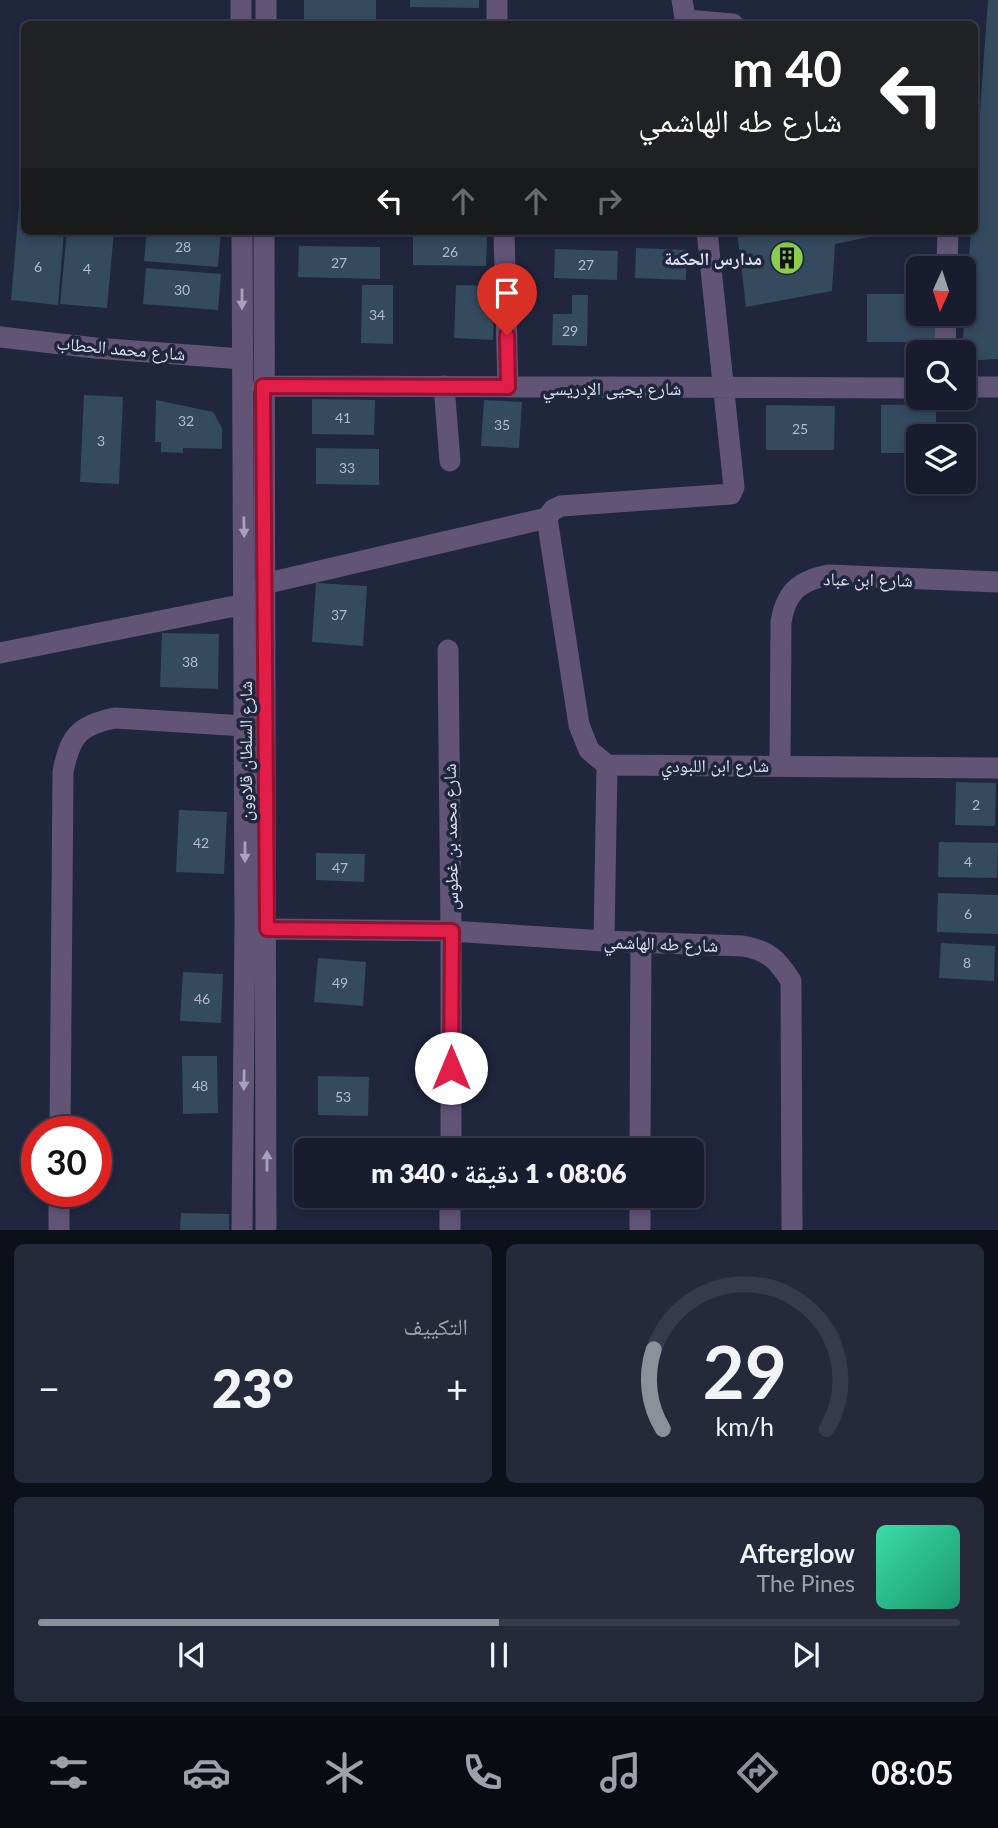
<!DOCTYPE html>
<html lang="ar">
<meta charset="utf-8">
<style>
body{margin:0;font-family:Lato,"Noto Naskh Arabic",sans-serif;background:#25293a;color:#f1f3f6;direction:rtl;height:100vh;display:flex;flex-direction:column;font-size:26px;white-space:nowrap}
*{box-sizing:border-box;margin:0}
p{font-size:23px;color:#9fa1aa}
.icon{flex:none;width:38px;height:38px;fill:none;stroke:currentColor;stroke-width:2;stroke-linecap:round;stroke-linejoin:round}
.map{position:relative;height:1230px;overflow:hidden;direction:ltr}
.sheet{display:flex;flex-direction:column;gap:14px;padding:14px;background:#0d0f19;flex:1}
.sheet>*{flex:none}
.hud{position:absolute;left:21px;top:21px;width:957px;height:214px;border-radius:10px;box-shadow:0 4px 10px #0003,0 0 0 2px #363a4a;direction:rtl;background:#202124;color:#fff;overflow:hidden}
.needle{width:46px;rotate:183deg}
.fabs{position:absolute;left:906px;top:256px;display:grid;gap:14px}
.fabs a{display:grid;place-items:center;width:70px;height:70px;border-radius:10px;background:#181c2e;box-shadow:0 4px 10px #0003,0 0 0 2px #363a4a;font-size:35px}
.speed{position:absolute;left:21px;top:1116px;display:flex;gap:14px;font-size:35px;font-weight:700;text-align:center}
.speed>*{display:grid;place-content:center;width:91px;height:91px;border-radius:50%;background:#181c2e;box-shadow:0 4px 10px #0003,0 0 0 2px #363a4a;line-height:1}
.speed .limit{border:10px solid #d22;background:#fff;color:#111}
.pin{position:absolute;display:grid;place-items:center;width:60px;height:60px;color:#fff;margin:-72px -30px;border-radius:50% 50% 50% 0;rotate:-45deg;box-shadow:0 0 7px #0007}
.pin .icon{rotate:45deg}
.me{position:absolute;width:77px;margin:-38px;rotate:0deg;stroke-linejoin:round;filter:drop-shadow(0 0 5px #0008)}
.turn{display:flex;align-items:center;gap:24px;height:147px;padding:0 21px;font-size:32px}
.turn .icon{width:91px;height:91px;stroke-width:2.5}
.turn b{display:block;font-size:49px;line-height:60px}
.lanes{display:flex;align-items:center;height:66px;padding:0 21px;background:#0003;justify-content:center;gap:35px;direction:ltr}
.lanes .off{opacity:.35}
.big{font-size:52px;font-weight:800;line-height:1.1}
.sheet .widget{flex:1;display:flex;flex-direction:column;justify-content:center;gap:10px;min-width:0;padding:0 24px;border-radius:10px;background:#25293a}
.sheet .dial{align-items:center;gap:0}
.dial svg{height:182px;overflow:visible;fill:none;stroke:#363a4a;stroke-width:7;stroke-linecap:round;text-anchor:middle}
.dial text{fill:#f1f3f6;stroke:none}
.song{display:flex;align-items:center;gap:21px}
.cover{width:84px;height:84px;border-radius:10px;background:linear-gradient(135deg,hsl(160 70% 55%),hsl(160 70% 35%))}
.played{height:7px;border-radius:4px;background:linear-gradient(90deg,#8c9099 50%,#363a4a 50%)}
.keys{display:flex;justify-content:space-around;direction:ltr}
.heat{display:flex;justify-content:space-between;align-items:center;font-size:38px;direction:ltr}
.sheet .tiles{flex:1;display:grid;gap:14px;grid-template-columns:1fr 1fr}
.widget:last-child{grid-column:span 2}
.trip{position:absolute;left:294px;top:1138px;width:410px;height:70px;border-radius:10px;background:#181c2e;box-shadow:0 4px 10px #0003,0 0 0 2px #363a4a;font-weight:800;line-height:70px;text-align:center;direction:rtl}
.tab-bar{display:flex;height:112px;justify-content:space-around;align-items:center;background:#0a0b12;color:#9fa1aa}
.tab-bar .icon{width:49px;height:49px}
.tab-bar .selected{color:#8c9099}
.tab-bar b{font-size:32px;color:#f1f3f6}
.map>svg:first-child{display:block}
.building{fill:#334a5f}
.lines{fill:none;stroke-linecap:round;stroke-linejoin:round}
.minor{stroke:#615477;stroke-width:21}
.oneway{fill:#a5a2bb}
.route-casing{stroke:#92132f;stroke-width:18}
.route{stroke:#e11d48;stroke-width:12}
.labels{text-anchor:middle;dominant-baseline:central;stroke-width:7;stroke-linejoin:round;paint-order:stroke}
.number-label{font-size:14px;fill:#b2bccd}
.poi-label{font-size:18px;font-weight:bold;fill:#dde2f2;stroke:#20263e;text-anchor:end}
.street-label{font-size:18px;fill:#dde2f2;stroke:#20263e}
</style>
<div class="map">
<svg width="998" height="1230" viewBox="0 0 998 1230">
<rect width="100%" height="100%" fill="#20263e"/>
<path class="building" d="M304,0H376V24H304Z
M410,0H479V8L410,7Z
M988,0H998V359L964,361V352H962L971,231H975V181Z
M19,206H24V231H64L58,305L11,300Z
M67,231H114L107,308L60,304Z
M147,231H221L218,267L144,261Z
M737,231H893V232L835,244L832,291L746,307Z
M413,235L487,237L486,266L413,265Z
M299,246L380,247V279L298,277Z
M636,248L687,250L686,280L635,278Z
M555,249L618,251L617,280L554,278Z
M146,268L221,274L218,310L143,304Z
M362,285H393V344L361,343Z
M456,285L495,286L493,340L454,338Z
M867,294H919V313H938V342H867Z
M572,295H588L587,346L552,345L553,314H572Z
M84,395L123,397L119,484L80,482Z
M312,399L375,400L374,435L312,434Z
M156,400L213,412L222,428V449L183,448V453L161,452V442H155Z
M484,400L522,402L519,448L481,446Z
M936,404V436H919V453H881V405Z
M766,405L835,406L834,450H766Z
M316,448L379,449V485L316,484Z
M316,583L367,586L363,646L312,642Z
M162,633L219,634L218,689L160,687Z
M956,782L996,783L995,826L955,825Z
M179,810L227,812L224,874L176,872Z
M939,842L998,843L997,878L938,877Z
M316,853L365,854L364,882L316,880Z
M938,893L998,895V934L937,932Z
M941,943L995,946L994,981L939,978Z
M318,958L366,962L363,1006L314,1002Z
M183,972L223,974L221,1023L180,1021Z
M182,1056H217L218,1113L183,1114Z
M318,1076L369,1077L368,1116L318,1115Z
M317,1195H363V1207H317Z
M181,1213L229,1214V1230H180Z"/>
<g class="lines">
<path class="minor" d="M241,0V24
M497,0V24
M682,0L686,24
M686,20L733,24
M266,24V0
M242,231L245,923L242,1230
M264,231L266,1230
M504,231L508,387
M947,268L948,231
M0,337L95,348L242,359
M945,352L946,313
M263,386L919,388
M444,386L450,461
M964,387H998
M264,584L547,518
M448,650L451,931V1150
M0,653L245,604
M607,765L589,750L579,725L547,518L553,510L561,506L731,494L734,487L707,231
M607,765L998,768
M780,765L781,622C786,592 799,581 828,575L998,582
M267,929L451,931L604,941L743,946C769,951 777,959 791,981L792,1230
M604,941L607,765
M60,1132L63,772C70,736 79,725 115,718L245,726
M640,1150L641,941
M59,1230V1192
M450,1230V1195
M640,1230V1195"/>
</g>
<defs><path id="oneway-solid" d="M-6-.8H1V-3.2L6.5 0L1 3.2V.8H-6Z" transform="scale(1.75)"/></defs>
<g class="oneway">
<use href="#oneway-solid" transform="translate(242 299) rotate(90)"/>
<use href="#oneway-solid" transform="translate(244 527) rotate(89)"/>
<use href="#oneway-solid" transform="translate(245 852) rotate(90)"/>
<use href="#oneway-solid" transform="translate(244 1080) rotate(91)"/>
<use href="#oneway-solid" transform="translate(267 1161) rotate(-90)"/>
</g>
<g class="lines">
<g class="route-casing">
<path id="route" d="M451,1068L452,931L267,929L263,386L508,387L507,335"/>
</g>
<use href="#route" class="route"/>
</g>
<defs>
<g id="building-disc" transform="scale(1.75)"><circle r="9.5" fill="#89cf49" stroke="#20263e"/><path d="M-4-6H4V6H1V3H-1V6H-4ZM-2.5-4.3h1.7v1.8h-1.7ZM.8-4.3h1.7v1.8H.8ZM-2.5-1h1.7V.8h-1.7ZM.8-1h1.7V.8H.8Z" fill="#111"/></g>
</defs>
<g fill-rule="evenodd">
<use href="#building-disc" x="787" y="258"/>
</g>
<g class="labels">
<g class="number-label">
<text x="183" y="246">28</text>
<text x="450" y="251">26</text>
<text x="339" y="262">27</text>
<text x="586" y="264">27</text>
<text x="38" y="266">6</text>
<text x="87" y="268">4</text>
<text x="182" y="289">30</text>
<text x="377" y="314">34</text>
<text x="570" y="330">29</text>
<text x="343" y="417">41</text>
<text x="186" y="420">32</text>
<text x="502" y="424">35</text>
<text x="800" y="428">25</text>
<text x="101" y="440">3</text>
<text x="347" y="467">33</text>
<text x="339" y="614">37</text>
<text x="190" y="661">38</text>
<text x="976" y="804">2</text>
<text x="201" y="842">42</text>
<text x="968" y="861">4</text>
<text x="340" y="867">47</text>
<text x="968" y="913">6</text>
<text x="967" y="962">8</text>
<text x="340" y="982">49</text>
<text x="202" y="998">46</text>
<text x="200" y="1085">48</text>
<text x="343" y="1096">53</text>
</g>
<g class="poi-label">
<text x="762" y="258">مدارس الحكمة</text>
</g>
<g class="street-label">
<text transform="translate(121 348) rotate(5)">شارع محمد الحطاب</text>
<text x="612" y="388">شارع يحيى الإدريسي</text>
<text transform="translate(868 579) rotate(1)">شارع ابن عباد</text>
<text transform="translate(245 751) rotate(-90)">شارع السلطان قلاوون</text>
<text x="715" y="765">شارع ابن اللبودي</text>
<text transform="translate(450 837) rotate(-91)">شارع محمد بن غطوس</text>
<text transform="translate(661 943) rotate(2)">شارع طه الهاشمي</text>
</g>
</g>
</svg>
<div class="fabs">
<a><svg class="needle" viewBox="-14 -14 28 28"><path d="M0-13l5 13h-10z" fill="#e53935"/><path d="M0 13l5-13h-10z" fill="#9fa1aa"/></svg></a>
<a><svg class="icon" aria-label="search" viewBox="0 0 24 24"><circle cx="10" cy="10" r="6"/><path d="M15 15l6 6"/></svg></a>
<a><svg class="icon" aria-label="layers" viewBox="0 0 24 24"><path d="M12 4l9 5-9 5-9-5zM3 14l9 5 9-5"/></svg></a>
</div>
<div class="speed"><div class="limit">30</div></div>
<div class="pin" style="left:507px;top:335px;background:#d93025"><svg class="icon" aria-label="arrive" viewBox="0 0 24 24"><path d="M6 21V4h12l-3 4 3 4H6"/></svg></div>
<svg class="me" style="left:451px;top:1068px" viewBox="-20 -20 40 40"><circle r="19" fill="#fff"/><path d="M0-13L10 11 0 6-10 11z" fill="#e11d48"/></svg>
<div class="trip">08:06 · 1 دقيقة · 340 m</div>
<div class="hud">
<div class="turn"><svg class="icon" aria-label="left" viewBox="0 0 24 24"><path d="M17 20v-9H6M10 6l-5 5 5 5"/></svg><div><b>40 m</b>شارع طه الهاشمي</div></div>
<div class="lanes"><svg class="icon" aria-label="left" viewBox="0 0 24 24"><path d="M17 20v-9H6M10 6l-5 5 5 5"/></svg><svg class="icon off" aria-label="ahead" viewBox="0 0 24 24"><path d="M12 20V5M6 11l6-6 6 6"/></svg><svg class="icon off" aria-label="ahead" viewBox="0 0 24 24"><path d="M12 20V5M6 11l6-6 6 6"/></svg><svg class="icon off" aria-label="right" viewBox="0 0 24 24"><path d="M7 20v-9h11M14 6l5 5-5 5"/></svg></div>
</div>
</div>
<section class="sheet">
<div class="tiles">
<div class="widget dial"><svg viewBox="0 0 100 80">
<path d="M14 69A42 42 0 1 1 86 69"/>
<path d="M14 69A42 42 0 0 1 10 34" stroke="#8c9099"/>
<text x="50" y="56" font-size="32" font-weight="700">29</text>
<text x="50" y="72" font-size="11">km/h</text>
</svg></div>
<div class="widget"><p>التكييف</p>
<div class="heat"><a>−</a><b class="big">23°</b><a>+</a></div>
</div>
<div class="widget">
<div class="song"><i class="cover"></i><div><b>Afterglow</b><p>The Pines</p></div></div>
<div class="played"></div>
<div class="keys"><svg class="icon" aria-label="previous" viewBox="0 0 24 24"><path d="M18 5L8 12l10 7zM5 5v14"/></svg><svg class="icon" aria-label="pause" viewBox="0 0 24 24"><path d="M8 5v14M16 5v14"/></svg><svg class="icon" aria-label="next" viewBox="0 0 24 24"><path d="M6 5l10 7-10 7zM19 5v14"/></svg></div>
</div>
</div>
</section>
<nav class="tab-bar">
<b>08:05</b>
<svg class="icon selected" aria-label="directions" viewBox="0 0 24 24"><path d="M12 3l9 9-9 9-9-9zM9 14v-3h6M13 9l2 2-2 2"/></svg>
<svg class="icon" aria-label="music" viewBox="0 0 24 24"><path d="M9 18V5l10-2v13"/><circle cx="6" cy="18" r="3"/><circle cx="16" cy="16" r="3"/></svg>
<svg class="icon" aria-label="phone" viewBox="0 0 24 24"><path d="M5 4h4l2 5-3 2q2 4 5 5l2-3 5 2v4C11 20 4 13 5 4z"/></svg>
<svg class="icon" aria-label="climate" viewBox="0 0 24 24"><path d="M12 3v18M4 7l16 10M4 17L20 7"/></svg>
<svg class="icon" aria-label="car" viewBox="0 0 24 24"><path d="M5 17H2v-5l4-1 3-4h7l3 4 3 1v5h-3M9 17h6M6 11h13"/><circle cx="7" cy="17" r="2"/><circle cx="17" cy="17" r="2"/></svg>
<svg class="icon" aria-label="filters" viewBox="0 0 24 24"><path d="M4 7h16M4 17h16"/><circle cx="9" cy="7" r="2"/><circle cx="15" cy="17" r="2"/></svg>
</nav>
